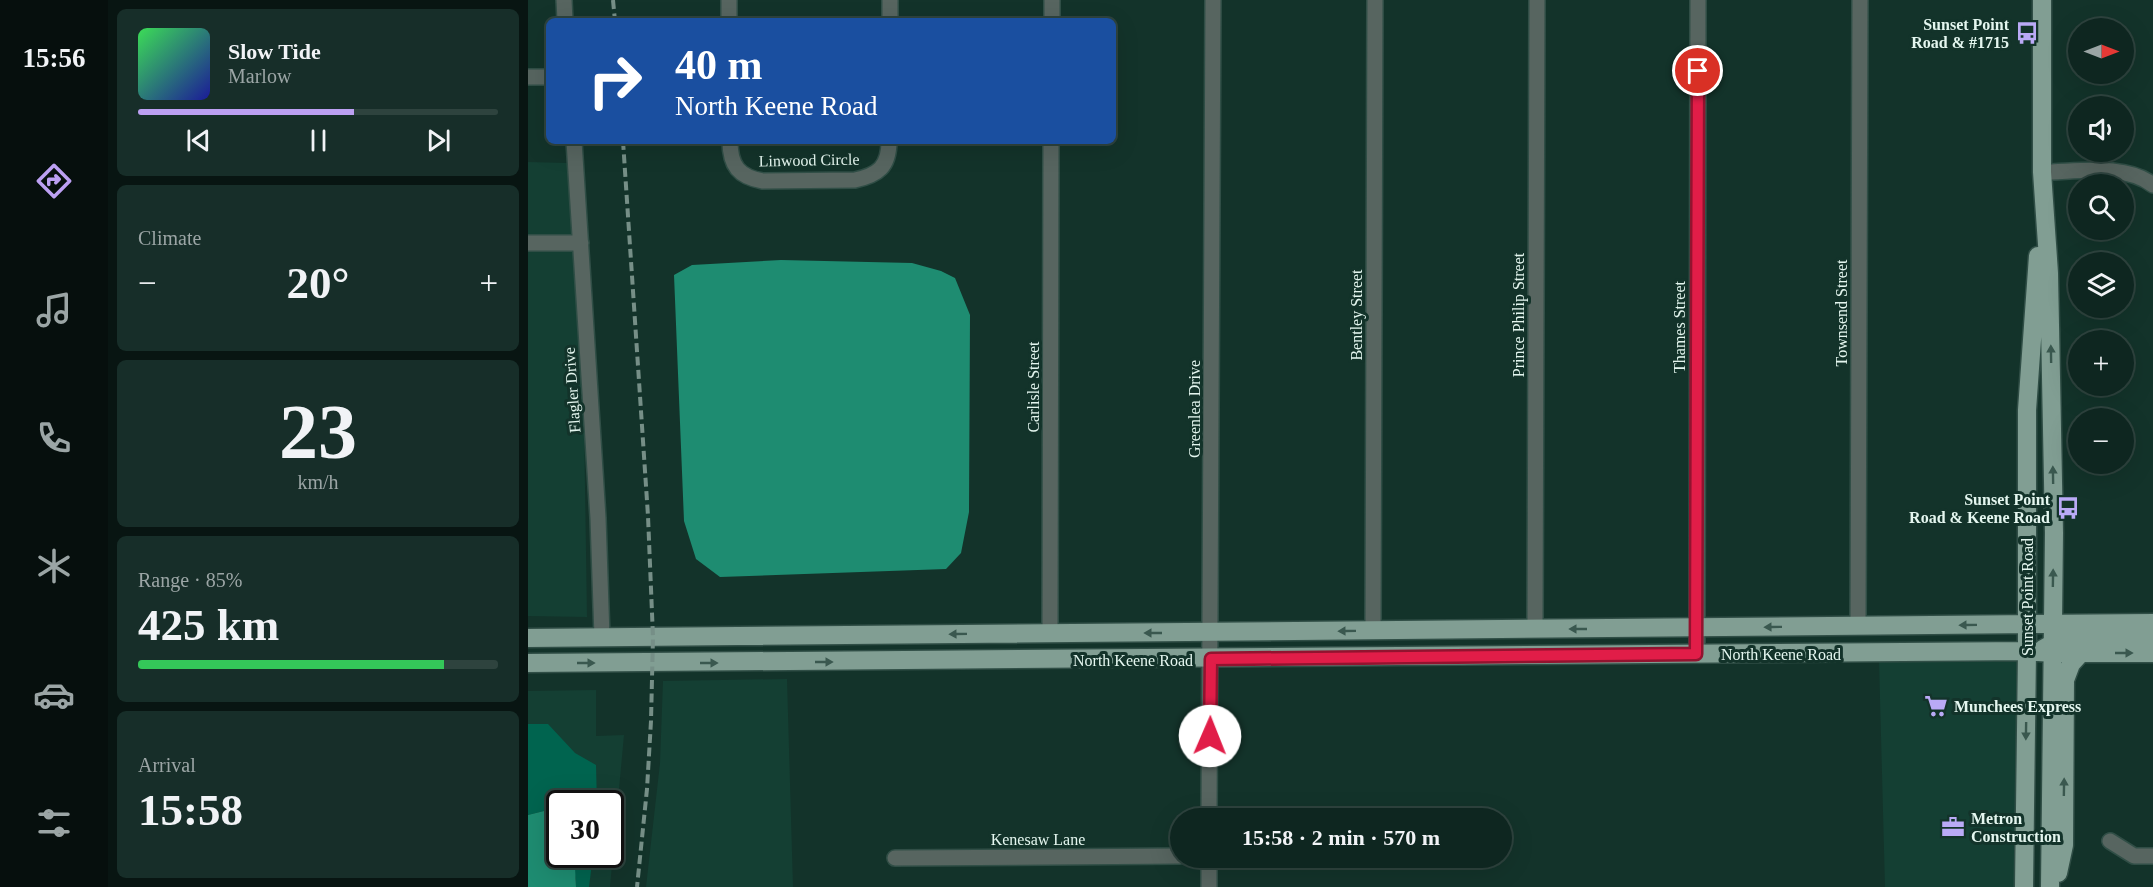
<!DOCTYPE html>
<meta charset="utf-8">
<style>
body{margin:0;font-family:"Times New Roman",serif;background:#172e29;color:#f1f3f6;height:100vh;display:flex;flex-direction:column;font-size:22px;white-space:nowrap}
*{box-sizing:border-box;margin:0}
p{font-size:20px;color:#9ba5a5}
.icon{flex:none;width:33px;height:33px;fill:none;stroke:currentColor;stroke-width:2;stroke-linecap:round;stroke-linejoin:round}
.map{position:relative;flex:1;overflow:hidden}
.drawer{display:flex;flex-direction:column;gap:9px;padding:9px;background:#081512;width:420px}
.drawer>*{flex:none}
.banner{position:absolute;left:18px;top:18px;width:570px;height:126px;border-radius:9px;box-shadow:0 6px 24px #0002,0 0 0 2px #2e433e;background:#1a4fa0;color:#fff;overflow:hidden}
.needle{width:39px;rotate:90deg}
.buttons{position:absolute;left:1540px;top:18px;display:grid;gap:12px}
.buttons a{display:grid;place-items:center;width:66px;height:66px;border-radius:50%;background:#0e2620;box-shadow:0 6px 24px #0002,0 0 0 2px #2e433e;font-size:30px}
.speed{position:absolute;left:18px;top:790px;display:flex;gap:12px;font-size:30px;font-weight:700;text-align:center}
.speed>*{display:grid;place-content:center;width:78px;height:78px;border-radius:50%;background:#0e2620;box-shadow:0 6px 24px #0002,0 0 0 2px #2e433e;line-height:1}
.speed .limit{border:3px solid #111;border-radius:9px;background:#fff;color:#111}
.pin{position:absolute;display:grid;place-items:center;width:51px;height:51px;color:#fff;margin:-26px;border:3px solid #fff;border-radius:50%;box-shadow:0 2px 6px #0007}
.me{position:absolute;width:66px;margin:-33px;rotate:1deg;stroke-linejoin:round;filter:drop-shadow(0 0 4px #0008)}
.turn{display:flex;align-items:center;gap:21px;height:126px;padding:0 30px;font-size:27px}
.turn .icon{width:78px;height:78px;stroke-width:2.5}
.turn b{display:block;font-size:42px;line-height:51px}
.big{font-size:45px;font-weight:800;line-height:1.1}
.drawer .widget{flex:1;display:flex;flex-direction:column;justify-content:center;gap:9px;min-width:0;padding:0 21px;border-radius:9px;background:#172e29}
.drawer .dial{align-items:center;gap:0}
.dial b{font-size:78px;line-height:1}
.song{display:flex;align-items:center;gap:18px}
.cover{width:72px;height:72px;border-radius:9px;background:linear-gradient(135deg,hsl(130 70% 55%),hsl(240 70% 35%))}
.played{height:6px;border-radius:3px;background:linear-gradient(90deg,#bca0f2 60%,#2e433e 60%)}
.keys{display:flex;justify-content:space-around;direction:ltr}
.heat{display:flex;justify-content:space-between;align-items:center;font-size:33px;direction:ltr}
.charge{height:9px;border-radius:4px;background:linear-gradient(90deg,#34c759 85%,#2e433e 0)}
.trip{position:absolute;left:642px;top:808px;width:342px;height:60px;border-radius:30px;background:#0e2620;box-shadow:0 6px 24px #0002,0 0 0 2px #2e433e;font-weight:800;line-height:60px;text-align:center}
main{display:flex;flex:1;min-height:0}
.tab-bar{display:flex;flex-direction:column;width:108px;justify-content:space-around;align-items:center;background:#060f0d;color:#9ba5a5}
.tab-bar .icon{width:42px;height:42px}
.tab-bar .on{color:#bca0f2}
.tab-bar b{font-size:27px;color:#f1f3f6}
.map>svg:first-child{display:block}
.built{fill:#143f33;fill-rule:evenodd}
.green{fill:#00644f}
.water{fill:#1e8c71}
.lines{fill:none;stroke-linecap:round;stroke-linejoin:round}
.minor-casing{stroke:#304e46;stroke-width:18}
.major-casing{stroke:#304e46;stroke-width:21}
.minor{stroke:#576560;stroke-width:15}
.major{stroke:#819e93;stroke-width:18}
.rail{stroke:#768f87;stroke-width:4;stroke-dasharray:9 4.5;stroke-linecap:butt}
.oneway{fill:#3a584f}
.route-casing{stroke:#92132f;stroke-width:15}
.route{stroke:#e11d48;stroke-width:10}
.labels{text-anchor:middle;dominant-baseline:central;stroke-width:6;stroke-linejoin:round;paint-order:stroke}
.poi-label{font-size:16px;font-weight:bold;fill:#e4f6ef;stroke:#13332a;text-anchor:end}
.street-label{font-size:16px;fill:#e4f6ef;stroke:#13332a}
</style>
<main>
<nav class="tab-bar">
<b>15:56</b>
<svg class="icon on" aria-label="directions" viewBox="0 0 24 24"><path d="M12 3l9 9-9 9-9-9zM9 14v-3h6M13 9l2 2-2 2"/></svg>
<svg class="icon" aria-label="music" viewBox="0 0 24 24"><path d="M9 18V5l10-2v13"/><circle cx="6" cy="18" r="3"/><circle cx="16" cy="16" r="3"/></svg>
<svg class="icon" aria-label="phone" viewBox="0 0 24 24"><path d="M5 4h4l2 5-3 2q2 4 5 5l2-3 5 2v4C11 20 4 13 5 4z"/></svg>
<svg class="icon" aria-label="climate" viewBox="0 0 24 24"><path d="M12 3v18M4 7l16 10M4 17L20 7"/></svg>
<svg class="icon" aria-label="car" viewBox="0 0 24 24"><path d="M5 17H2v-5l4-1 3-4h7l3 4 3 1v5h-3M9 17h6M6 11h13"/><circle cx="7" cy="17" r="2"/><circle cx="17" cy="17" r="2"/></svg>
<svg class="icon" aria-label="filters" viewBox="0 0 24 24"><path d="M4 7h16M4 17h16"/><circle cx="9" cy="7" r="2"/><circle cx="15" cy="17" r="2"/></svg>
</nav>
<section class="drawer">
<div class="widget">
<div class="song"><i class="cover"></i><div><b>Slow Tide</b><p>Marlow</p></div></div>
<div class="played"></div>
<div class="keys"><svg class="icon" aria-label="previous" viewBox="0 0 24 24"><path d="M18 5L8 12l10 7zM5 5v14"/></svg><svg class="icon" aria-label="pause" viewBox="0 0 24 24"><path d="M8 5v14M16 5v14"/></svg><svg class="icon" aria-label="next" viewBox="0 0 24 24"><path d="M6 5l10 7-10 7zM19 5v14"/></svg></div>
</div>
<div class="widget"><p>Climate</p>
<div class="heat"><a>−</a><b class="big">20°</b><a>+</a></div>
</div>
<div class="widget dial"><b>23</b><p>km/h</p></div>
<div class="widget"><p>Range · 85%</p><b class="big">425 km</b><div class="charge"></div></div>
<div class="widget"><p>Arrival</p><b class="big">15:58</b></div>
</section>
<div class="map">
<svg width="1625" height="887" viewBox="0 0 1625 887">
<rect width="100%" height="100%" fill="#13332a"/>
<path class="built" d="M0,162L39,163L44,236H0Z
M0,250H45L56,421L59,617L0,616Z
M1491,659V670L1488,674L1490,676L1488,887H1357L1351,660Z
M259,679L265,887H118L132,763L135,681Z
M68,690V736L96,735L82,887H0V691ZM32,804H82V855H32Z"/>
<path class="green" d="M0,724H20L47,753L68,765L69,804H32L31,810L24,809L0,815Z
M42,855H65L61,887H48V879Z"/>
<path class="water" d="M253,260L384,263L413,271L427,278L442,315L441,512L433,553L418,569L192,577L168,559L156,521L146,275L164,265Z
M24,809L31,810L32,855H42L43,863L47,867L48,887H0V815Z"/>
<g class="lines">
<g class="minor-casing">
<path id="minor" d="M36,0L37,21
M201,0V21
M362,21V0
M524,21V0
M0,77H21
M46,141L70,518L74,637
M202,141C202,166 211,177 235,181L327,180C350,175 361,167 361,141
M1514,172C1548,172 1597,163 1625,185
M0,243H53
M1330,626L1332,0
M1007,629L1009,0
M845,631L847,0
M522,633L523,141
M1169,654L1170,0
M681,819L685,0
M1582,841L1606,856H1625
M367,858L652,856
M681,887V858"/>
</g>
<g class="major-casing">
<path id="major" d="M1514,0V172L1521,273L1526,533L1522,887
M0,638L1625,623
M1515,649C1543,630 1592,637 1625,636
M0,663L1499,651L1524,653H1625
M1530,873L1536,845L1537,680L1543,664L1553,653L1546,650
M1496,887L1499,651V410L1510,256"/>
</g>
<use href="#minor" class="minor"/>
<use href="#major" class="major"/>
<path class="rail" d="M85,0L87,21
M95,141L120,516L125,637L123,721L119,789L109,887"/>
</g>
<defs><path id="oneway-solid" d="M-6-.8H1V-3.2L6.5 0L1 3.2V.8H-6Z" transform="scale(1.5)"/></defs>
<g class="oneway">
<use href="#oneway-solid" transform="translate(1523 354) rotate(-91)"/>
<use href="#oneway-solid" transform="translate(1525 475) rotate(-91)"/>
<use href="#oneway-solid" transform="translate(1525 578) rotate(-89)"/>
<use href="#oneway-solid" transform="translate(1440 625) rotate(179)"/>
<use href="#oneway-solid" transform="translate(1245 627) rotate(179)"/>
<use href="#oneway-solid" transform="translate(1050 629) rotate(180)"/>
<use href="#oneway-solid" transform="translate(819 631) rotate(179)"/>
<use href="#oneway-solid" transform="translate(625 633) rotate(180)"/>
<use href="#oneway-solid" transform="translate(430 634) rotate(179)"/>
<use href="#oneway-solid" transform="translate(1596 653)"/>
<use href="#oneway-solid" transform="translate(296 662)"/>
<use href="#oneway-solid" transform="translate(58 663)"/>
<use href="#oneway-solid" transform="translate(181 663)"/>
<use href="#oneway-solid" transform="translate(1498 731) rotate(91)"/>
<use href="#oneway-solid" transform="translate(1536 787) rotate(-89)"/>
</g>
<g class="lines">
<g class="route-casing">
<path id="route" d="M682,736L683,659L1168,654L1170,71"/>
</g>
<use href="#route" class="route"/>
</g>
<defs>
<g id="bus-bare" transform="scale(1.8)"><path d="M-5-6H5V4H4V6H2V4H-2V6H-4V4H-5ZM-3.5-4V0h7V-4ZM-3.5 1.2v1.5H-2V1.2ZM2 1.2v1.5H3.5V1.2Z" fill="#baaaf6" stroke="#13332a" stroke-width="2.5" paint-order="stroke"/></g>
<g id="supermarket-bare" transform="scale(1.8)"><path d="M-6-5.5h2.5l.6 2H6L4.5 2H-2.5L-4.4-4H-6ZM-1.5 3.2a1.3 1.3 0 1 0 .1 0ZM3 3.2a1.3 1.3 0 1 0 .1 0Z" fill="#baaaf6" stroke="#13332a" stroke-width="2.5" paint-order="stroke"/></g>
<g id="office-bare" transform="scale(1.8)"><path d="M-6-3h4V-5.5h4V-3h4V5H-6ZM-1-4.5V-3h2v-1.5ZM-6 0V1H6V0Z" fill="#baaaf6" stroke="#13332a" stroke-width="2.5" paint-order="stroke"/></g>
</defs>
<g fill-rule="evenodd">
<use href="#bus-bare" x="1499" y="33"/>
<use href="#bus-bare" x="1540" y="508"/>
<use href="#supermarket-bare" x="1408" y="706"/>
<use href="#office-bare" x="1425" y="827"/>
</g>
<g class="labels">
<g class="poi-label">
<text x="1481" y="24">Sunset Point<tspan x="1481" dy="18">Road &amp; #1715</tspan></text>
<text x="1522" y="499">Sunset Point<tspan x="1522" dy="18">Road &amp; Keene Road</tspan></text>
<text x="1426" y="706" text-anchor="start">Munchees Express</text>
<text x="1443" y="818" text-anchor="start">Metron<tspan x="1443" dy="18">Construction</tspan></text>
</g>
<g class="street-label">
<text transform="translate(281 160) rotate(-1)">Linwood Circle</text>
<text transform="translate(1313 313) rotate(-90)">Townsend Street</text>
<text transform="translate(828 315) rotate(-90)">Bentley Street</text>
<text transform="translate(990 315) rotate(-90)">Prince Philip Street</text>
<text transform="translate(1151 327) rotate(-90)">Thames Street</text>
<text transform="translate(505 387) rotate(-90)">Carlisle Street</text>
<text transform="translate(44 390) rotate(-94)">Flagler Drive</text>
<text transform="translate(666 409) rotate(-90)">Greenlea Drive</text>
<text transform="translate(1499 597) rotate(-90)">Sunset Point Road</text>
<text x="1253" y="654">North Keene Road</text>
<text x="605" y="660">North Keene Road</text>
<text x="510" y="839">Kenesaw Lane</text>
</g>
</g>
</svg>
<div class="buttons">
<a><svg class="needle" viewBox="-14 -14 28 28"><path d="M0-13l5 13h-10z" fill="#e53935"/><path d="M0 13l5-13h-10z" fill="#9ba5a5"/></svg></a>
<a><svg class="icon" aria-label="sound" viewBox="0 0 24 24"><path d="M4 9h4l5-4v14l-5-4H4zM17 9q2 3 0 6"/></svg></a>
<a><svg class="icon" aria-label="search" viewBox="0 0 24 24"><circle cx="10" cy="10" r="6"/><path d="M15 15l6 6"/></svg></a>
<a><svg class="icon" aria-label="layers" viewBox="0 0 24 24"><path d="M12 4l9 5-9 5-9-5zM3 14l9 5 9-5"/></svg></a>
<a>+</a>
<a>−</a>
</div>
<div class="speed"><div class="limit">30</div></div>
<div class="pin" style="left:1170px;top:71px;background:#d93025"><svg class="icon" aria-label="arrive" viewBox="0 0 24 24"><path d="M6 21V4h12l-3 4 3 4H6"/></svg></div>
<svg class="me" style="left:682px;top:736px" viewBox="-20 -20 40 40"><circle r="19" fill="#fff"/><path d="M0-13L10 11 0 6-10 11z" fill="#e11d48"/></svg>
<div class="trip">15:58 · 2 min · 570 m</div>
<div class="banner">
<div class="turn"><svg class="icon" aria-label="right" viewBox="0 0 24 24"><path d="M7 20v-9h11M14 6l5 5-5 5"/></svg><div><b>40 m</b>North Keene Road</div></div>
</div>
</div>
</main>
